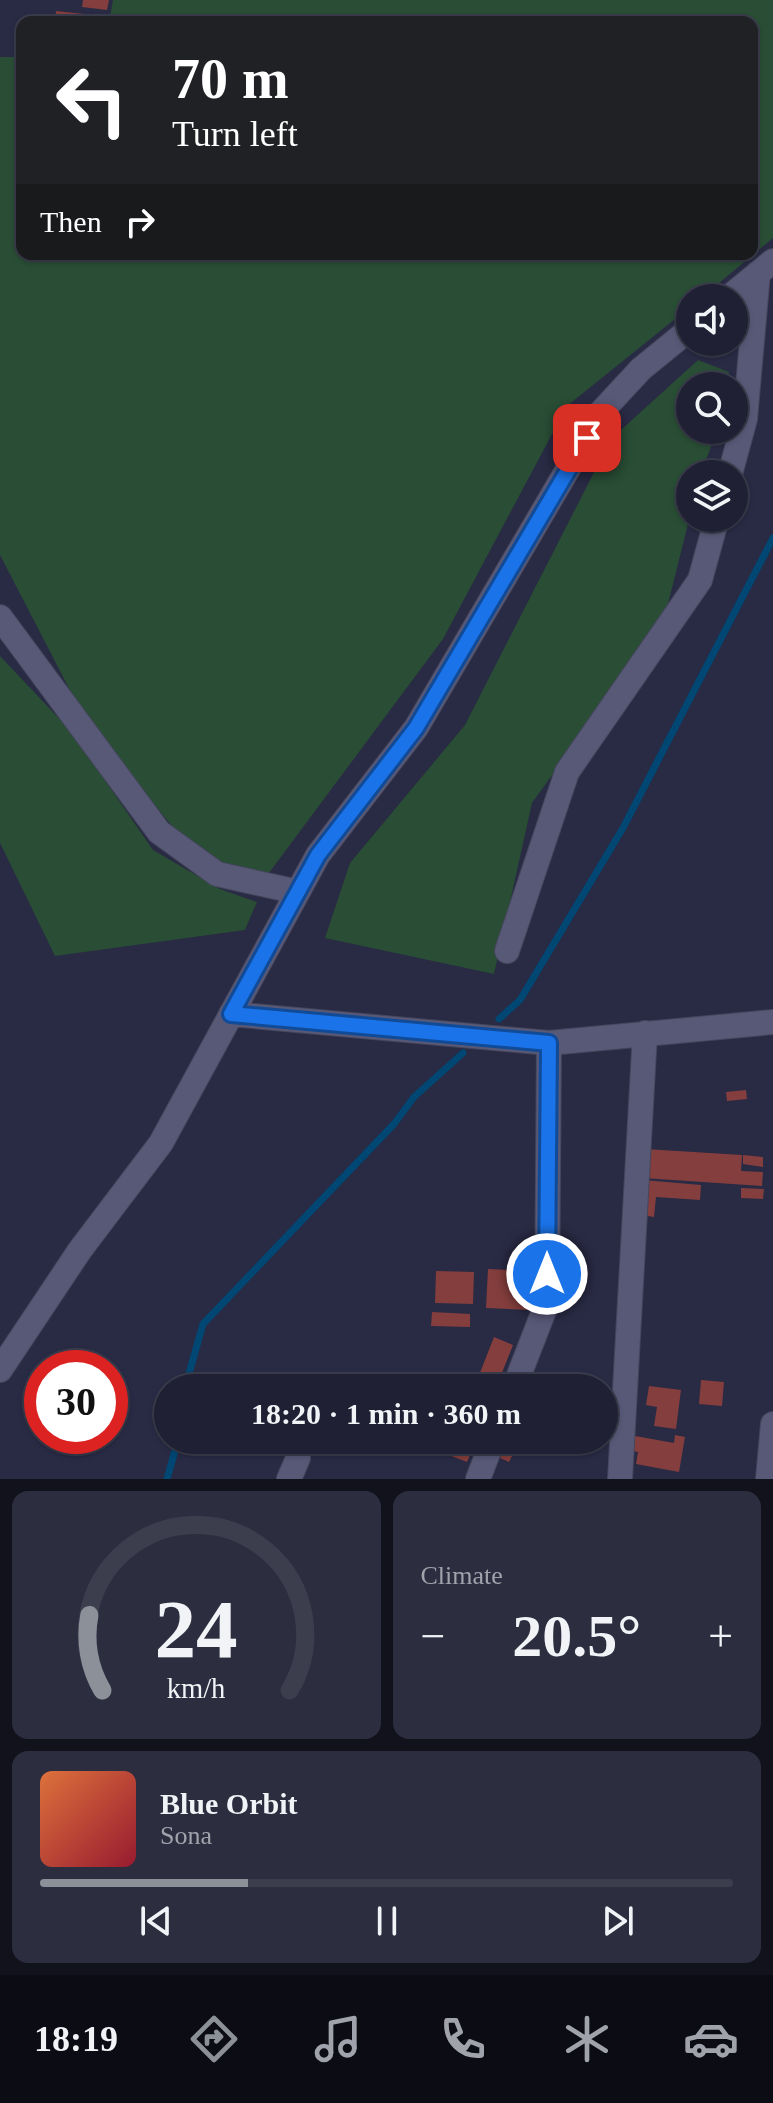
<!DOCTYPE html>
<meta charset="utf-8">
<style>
body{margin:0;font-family:Georgia,serif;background:#2c2d3f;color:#f1f3f6;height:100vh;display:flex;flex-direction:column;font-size:30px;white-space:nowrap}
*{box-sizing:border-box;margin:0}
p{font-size:26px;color:#a1a3ac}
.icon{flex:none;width:44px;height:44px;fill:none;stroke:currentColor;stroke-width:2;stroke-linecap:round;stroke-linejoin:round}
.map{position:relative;height:1479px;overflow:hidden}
.sheet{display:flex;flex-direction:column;gap:12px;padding:12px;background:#11121c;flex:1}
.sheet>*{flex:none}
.guide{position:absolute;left:16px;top:16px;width:742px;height:244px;border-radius:16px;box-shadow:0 2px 6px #0004,0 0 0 2px #3c3e4e;background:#202124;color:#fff;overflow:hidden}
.tools{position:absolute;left:676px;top:284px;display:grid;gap:16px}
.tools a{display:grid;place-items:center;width:72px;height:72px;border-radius:50%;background:#1f2033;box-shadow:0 2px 6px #0004,0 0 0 2px #3c3e4e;font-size:40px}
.speed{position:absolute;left:24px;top:1350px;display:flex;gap:16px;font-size:40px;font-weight:700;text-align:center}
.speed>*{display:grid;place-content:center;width:104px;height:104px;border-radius:50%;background:#1f2033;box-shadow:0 2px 6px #0004,0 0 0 2px #3c3e4e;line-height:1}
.speed .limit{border:12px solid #d22;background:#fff;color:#111}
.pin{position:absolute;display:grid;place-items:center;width:68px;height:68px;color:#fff;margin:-34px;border-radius:16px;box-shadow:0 4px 12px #0006}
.me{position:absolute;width:88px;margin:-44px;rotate:0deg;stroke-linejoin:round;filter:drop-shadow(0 0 6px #0008)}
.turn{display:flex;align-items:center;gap:28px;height:168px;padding:0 24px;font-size:36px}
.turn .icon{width:104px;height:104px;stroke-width:2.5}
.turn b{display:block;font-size:56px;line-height:68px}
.then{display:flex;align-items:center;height:76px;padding:0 24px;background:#0003;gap:16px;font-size:30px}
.big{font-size:60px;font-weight:700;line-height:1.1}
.sheet .tile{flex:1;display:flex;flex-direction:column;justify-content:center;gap:12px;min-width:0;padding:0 28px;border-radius:16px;background:#2c2d3f}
.sheet .dial{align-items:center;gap:0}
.dial svg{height:208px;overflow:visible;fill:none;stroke:#3c3e4e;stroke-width:7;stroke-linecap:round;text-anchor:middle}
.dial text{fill:#f1f3f6;stroke:none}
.song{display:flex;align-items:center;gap:24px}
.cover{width:96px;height:96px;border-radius:12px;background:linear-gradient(135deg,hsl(20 70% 55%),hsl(350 70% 35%))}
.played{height:8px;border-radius:4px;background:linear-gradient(90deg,#8c9099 30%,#3c3e4e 30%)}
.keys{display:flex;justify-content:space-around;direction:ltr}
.heat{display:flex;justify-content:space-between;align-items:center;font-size:44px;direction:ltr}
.sheet .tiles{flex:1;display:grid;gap:12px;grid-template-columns:1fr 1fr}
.tile:last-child{grid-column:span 2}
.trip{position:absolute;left:154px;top:1374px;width:464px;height:80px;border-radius:40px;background:#1f2033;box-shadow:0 2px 6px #0004,0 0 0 2px #3c3e4e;font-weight:700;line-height:80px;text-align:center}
.tabs{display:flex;height:128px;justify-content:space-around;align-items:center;background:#0c0d14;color:#a1a3ac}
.tabs .icon{width:56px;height:56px}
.tabs .current{color:#8c9099}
.tabs b{font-size:36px;color:#f1f3f6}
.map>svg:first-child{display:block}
.green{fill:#294d35}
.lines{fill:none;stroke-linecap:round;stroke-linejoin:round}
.stream{stroke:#004773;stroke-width:7}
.building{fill:#843e3d}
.minor-casing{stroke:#45465c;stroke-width:26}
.minor{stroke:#585977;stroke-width:24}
.route-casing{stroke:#114b97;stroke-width:20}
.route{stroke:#1a73e8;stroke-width:14}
</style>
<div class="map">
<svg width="773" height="1479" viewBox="0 0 773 1479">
<rect width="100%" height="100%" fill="#292a44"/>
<path class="green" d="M113,0H773V238L701,298H690V307L567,406L443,639L266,877L201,860L90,729L0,555V57H22V254H752V22H109Z
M698,360L729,372L728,386H690V430H717L701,474H690V516L664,620L532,803L494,974L325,938L350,863L465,725L611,439Z
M0,656L71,731L153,850L220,889L257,902L245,930L55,956L0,843Z"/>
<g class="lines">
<path class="stream" d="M499,1019L520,1000L623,828L773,538
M185,1388L203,1324L394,1124L414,1097L463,1053
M167,1479L178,1440"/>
</g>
<path class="building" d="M83,0H109L107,10L82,7Z
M56,11L103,16V22H55Z
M746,1090L747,1099L727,1101L726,1092Z
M645,1149L742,1155L741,1171L763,1172L762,1186L643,1178Z
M743,1155L763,1157V1167L743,1164Z
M643,1180L701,1185L700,1200L656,1197L654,1217L641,1215Z
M741,1188L764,1189L763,1199L741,1198Z
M488,1269L531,1271L529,1310L486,1308Z
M436,1271L474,1272L473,1304L435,1303Z
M432,1312L470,1314V1327L431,1326Z
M494,1337L513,1345L496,1388H474Z
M701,1380L724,1382L722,1406L699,1404Z
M649,1386L681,1390L676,1429L654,1426L657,1407L646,1405Z
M675,1435L685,1437L679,1472L636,1464L638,1452L632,1451L635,1436L674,1443Z
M410,1440H476L467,1462Z
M507,1443L516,1448L509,1462L500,1458Z"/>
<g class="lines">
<g class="minor-casing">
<path id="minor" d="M728,298L773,261
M730,474L745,419L758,273
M0,617L159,832L217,874L298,892
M507,951L567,772L700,580L717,518
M231,1014L549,1043L773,1022
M0,1370L80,1250L161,1143L318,855L416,728L602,411L641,369L690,329
M514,1388L547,1303L549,1043
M289,1479L298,1458
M478,1479L493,1440
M620,1479L645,1033
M768,1479L773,1424"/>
</g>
<use href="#minor" class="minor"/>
</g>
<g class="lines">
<g class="route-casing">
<path id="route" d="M547,1274L549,1043L231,1014L318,855L416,728L587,438"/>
</g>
<use href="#route" class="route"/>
</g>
</svg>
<div class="tools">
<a><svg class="icon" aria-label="sound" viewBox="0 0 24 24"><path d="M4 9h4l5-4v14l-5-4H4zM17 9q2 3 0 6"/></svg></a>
<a><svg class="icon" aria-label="search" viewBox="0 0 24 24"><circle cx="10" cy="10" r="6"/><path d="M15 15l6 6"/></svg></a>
<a><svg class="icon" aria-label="layers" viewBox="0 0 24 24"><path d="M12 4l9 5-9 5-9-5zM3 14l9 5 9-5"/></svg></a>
</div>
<div class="speed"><div class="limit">30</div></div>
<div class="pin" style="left:587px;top:438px;background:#d93025"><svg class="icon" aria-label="arrive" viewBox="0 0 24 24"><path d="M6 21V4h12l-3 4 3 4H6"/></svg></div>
<svg class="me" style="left:547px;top:1274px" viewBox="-20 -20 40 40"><circle r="17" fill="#1a73e8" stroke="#fff" stroke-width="3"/><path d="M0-11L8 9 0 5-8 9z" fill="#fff"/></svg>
<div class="trip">18:20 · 1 min · 360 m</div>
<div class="guide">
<div class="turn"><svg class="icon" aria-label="left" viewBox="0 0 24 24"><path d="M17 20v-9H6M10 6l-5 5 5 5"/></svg><div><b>70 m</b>Turn left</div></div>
<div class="then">Then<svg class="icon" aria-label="right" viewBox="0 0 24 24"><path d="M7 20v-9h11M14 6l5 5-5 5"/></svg></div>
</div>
</div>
<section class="sheet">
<div class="tiles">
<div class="tile dial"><svg viewBox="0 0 100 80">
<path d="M14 69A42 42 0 1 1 86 69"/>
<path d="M14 69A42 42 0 0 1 9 40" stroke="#8c9099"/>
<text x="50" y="56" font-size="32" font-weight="700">24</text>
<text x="50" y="72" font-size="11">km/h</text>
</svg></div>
<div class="tile"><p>Climate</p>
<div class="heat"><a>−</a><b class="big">20.5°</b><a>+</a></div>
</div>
<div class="tile">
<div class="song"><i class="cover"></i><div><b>Blue Orbit</b><p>Sona</p></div></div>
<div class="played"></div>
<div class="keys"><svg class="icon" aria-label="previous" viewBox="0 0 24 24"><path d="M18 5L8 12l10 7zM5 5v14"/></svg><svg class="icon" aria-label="pause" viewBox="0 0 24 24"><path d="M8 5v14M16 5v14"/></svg><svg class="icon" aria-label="next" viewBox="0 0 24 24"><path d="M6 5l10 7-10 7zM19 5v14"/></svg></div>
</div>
</div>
</section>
<nav class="tabs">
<b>18:19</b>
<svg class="icon current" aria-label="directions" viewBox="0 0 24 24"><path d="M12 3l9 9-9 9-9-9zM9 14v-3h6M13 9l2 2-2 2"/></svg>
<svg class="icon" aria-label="music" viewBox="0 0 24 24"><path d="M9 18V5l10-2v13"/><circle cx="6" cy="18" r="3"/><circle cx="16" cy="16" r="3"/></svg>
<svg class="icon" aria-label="phone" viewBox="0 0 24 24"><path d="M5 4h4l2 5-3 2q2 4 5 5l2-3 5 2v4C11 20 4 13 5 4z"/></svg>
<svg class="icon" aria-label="climate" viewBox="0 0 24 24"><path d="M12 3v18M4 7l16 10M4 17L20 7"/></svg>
<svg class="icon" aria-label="car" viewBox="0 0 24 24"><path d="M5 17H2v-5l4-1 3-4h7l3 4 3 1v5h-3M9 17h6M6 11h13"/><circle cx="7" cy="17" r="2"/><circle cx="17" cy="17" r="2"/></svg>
</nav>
